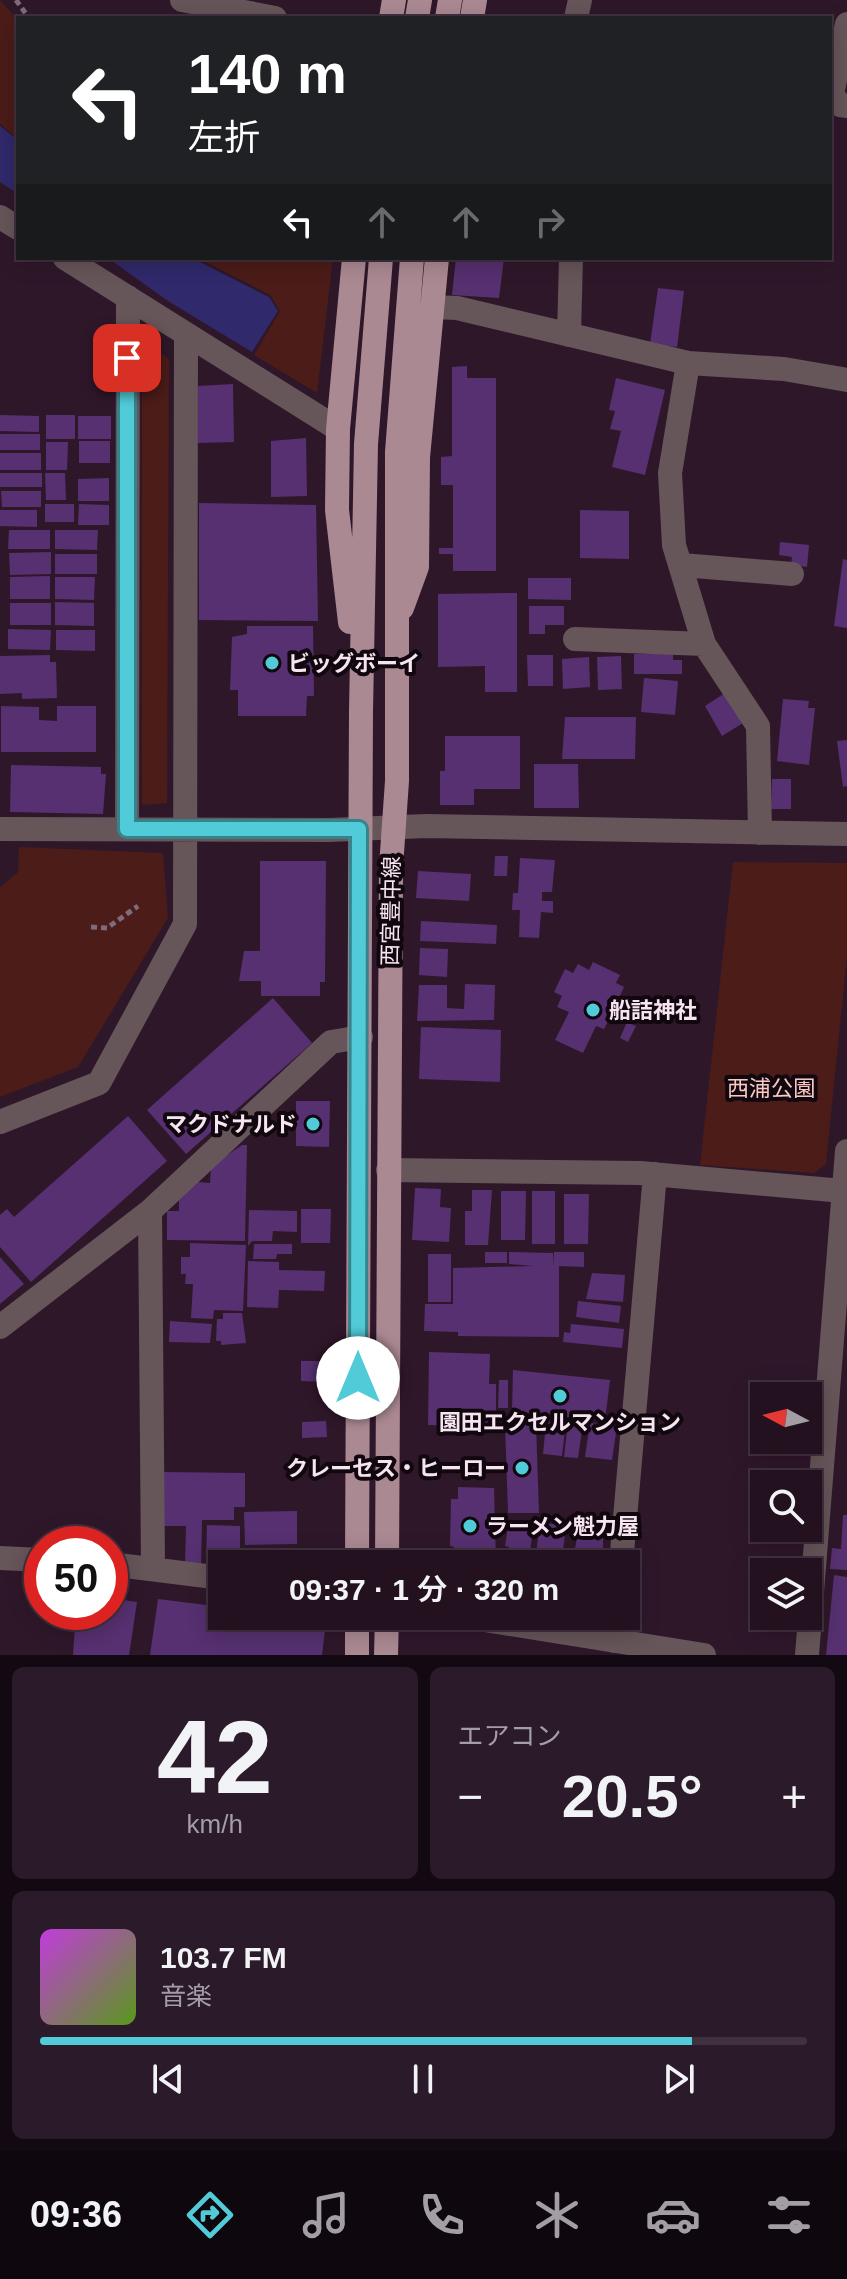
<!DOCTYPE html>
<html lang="ja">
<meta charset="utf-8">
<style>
body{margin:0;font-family:Helvetica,"Noto Sans JP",sans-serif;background:#2b1a29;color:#f1f3f6;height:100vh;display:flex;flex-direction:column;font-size:30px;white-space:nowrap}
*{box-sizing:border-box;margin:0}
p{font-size:26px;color:#a39da5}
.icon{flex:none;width:44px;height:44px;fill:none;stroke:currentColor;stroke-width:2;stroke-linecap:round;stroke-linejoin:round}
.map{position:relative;height:1655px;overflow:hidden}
.drawer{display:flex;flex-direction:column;gap:12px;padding:12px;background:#130912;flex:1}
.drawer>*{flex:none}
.banner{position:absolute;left:16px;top:16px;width:816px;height:244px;border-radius:0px;box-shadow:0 4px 20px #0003,0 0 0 2px #40313e;background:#202124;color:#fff;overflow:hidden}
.needle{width:52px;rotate:277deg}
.tools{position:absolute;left:750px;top:1382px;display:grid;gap:16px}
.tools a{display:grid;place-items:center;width:72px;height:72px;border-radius:0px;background:#231120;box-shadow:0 4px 20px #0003,0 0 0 2px #40313e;font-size:40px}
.speed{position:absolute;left:24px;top:1526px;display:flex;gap:16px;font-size:40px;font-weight:700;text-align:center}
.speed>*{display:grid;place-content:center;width:104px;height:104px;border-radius:50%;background:#231120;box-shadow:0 4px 20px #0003,0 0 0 2px #40313e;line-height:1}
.speed .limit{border:12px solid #d22;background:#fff;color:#111}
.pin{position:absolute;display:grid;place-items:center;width:68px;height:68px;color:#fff;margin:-34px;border-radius:16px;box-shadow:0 4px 12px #0006}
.me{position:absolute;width:88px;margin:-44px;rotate:0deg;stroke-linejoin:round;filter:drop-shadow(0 0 6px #0008)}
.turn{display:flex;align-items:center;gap:28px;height:168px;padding:0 40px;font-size:36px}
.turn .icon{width:104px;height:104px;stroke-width:2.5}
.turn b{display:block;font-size:56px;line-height:68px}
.lanes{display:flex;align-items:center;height:76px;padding:0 40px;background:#0003;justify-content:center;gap:40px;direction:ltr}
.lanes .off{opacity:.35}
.big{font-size:60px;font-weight:600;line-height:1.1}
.drawer .card{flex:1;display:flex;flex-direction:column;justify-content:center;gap:12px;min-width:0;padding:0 28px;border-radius:12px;background:#2b1a29}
.drawer .dial{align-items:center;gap:0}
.dial b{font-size:104px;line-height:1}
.song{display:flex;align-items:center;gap:24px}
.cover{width:96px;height:96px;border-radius:12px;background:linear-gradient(135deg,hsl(290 70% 55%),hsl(90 70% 35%))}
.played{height:8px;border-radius:4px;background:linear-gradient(90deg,#52cbd8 85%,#40313e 85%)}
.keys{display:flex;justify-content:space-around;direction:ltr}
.heat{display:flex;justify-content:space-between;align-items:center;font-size:44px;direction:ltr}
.drawer .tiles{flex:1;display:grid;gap:12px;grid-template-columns:1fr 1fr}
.card:last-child{grid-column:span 2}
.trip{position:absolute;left:208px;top:1550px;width:432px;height:80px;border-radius:0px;background:#231120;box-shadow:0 4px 20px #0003,0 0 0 2px #40313e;font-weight:600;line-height:80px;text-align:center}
.tabs{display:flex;height:128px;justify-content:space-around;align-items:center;background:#0e070d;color:#a39da5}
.tabs .icon{width:56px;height:56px}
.tabs .on{color:#52cbd8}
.tabs b{font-size:36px;color:#f1f3f6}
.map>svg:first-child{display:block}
.green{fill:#4b1c18}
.water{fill:#30296b}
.building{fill:#563070}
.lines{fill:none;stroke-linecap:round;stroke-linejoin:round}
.path{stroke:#806b7b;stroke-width:5;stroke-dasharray:6 4;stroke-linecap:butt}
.minor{stroke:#665559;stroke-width:24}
.major{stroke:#ab8992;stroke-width:24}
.route-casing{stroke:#35848c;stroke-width:20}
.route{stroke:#52cbd8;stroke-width:14}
.poi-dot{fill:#52cbd8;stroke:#11070e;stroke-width:3}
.labels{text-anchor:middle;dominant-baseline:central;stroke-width:8;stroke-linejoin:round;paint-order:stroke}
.poi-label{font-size:22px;font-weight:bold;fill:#f6e5f1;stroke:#11070e;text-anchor:start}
.street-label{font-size:22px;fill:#f6e5f1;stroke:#11070e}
.park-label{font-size:22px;fill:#f9c8c2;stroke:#11070e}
</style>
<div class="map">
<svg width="847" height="1655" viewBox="0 0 847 1655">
<rect width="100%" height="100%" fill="#2f172a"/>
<path class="green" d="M0,0L18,20V139L0,124Z
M198,258H333L317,393L254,355L280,311L270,295Z
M142,340L169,359L167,803L142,805Z
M19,847L163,853L168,918L78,1067L0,1097V887L18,872Z
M733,862L847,863V956L826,1164L814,1173L700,1165Z"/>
<path class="water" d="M0,126L18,140V194L0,182Z
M108,258H192L269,297L278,311L252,352L168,301Z"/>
<path class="building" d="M456,258H504L499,298L452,295Z
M658,288L684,291L677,347L650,344Z
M467,366V378H496V571H453V554H439V548H453V485H441V457L452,456V367Z
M616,378L665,390L645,475L612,467L621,431L610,429L615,411L609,410Z
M233,384L234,442L197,443L198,386Z
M0,415L39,416V432L0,431Z
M46,415H75V439H46Z
M78,416H111V439H78Z
M0,434H40V450H0Z
M306,438L307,496L271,497V441Z
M79,441H110V463H79Z
M46,442H68L67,470H46Z
M0,453H41V470H0Z
M0,473H42V487H0Z
M45,473H65L66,500H46Z
M109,478V501H78V479Z
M1,491H41V507H2Z
M199,503L316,505L318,621L199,620Z
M45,504H74V522H45Z
M79,504L109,505V525H78Z
M0,510H37V527L0,526Z
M580,510L629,511V559L580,558Z
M9,530H50V549H8Z
M55,530H98L97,550L55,549Z
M780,542L809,545L807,567L791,565L792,557L779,555Z
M51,552V574L10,575L9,553Z
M55,554H97V574H55Z
M843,559L847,560V628L834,626Z
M50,576V599H10V577Z
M55,577H95L94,600L55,599Z
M528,578H571V600L528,599Z
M517,593V692H485V666L438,667V594Z
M55,602L94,603V626L55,625Z
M10,603H51V625H10Z
M529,606H564V625H545V634H529Z
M247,626H313L314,696H307L306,716H238V690H230L232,637L247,634Z
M8,629L51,630L50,650L8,649Z
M56,630H95V651L56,650Z
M634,654H673V660H682V674H634Z
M50,655V662H56L57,698L22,699V693L0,694V656Z
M527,655H553V686H528Z
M621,656L622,689L598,690L597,657Z
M589,657L590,687L563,689L562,659Z
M644,678L678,681L675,715L641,712Z
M725,693L743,723L722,736L705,706Z
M783,699L809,701L808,708H815L809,765L777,761Z
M1,706L39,707V720L57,721V706H96V752H1Z
M565,717H636L635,759H562Z
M445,736H520V789H474V805H440V771H445Z
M847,740V786L843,787L837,741Z
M534,764H578L579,808H534Z
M11,765L101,767V774H106L103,814L10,812Z
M772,779H791V809H771Z
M495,856H508L507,876H494Z
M520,858L555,860L552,892H542V901H553V913L541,912L539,938L519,937L520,910H512L513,893H518Z
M260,861H326L325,982H320V996H261V981H239L244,951H260Z
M418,871L471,874L469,901L416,898Z
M421,921L497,925L496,944L420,941Z
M420,948L448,949L447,977L419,975Z
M593,962L620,975L616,983L624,987L620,996L627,1000L616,1023L609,1019L604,1029L596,1026L583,1053L555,1040L569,1012L557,1007L562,996L554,992L565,969L573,973L578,964L589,970Z
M465,984L495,985L494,1020L417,1021L419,985H447V1008L464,1009Z
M273,998L312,1043L186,1154L147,1110Z
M627,1022L636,1026L628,1042L620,1038Z
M421,1027L501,1030L500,1082L419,1079Z
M296,1101H330L329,1147L296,1146Z
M128,1116L167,1161L31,1282L0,1247V1215L7,1209L14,1217Z
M242,1145H247L245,1241L167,1240V1211H179V1198L197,1182L210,1183L211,1166Z
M415,1188L441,1189L440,1207L451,1208L449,1242L412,1240Z
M472,1190H492L488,1245H465V1211H472Z
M501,1191H526L525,1240H501Z
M532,1191H555V1244H532Z
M564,1194H589L588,1244H564Z
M301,1209H331L330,1243H301Z
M249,1210L297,1211V1232L273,1231L272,1241H252L248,1246Z
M190,1243L246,1245L243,1311L214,1310L213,1319L191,1318L193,1284H185L186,1274H181V1257H190Z
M254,1244H292V1254H277L276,1259H253Z
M485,1252H507V1263H485Z
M509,1252L553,1253V1266L554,1252H584V1267L559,1266V1337L458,1336V1332L424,1331L425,1304H453V1268L533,1266L509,1264Z
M428,1254H451V1302H428Z
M0,1257L24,1284L0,1304Z
M248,1261L279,1262V1270L325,1271L324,1291L279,1290L278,1308L247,1307Z
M592,1273L625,1275L623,1302L586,1299Z
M578,1301L621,1306L619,1323L576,1317Z
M223,1313H242L246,1343L221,1345V1341H216L217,1319H223Z
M170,1321L212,1324L210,1343L169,1342Z
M571,1324L624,1329L622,1348L563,1342L564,1332L570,1333Z
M429,1352L490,1354L489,1384H496V1413L488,1414V1426L428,1425Z
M301,1361H322L323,1382L301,1381Z
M513,1370L610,1380L605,1421L512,1411Z
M499,1380H508V1408H498Z
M541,1418L566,1421L562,1456L543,1454L545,1433L539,1432Z
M326,1421L327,1437L302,1438V1422Z
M568,1422L583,1423L578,1458L564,1457Z
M536,1423L539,1513H508L505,1424Z
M590,1423L617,1426L612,1460L585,1457Z
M164,1472L245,1473V1507H234V1520H202L201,1568L185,1567L186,1526H164Z
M458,1487L494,1488L496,1563L453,1562L454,1547L450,1546L451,1499H458Z
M297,1511V1544L245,1545L244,1512Z
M843,1515H847V1570L830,1569L832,1548L841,1549Z
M509,1520L530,1523L529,1530H533L530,1552L525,1551L523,1561L508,1559L509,1547L505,1546Z
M540,1522L566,1526L562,1558L536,1554Z
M579,1524L603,1528V1559L574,1555Z
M207,1525L240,1526V1564H222V1573L206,1569Z
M259,1551L305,1557L304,1564H257Z
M834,1575L847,1577V1655H826Z
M110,1598L137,1602L129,1655H73L76,1612H110Z
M158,1599L222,1607V1616H290L326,1621L322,1655H150Z"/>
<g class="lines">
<path class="path" d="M16,0L29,18
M91,927L107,928L138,906"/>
<path class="minor" d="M182,0L275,18
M576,18L580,0
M847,24L832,94L840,105L847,106
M0,217L18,228
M65,258L338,429
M432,307L457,308L688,363L784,369L847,380
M569,335L571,258
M688,363L670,473L674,545L704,644L758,726L760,833
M682,565L792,574
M575,639L704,644
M0,829L329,830L426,826L847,834
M127,829L128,297
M0,1122L99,1083L185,924L186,334
M388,1170L640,1173L843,1191
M150,1211L153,1567
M0,1327L150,1211L331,1042L361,1037
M0,1558L42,1560
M110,1564L222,1578
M621,1564L655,1174
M460,1616L704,1655
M614,1641L616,1616
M807,1655L847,1151"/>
<path class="major" d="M391,18L394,0
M417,18L420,0
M447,18L450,0
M472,18L475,0
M402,608L417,567L418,457L437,258
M350,622L337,510L338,429L354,258
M357,1564L361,712L366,444L381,258
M387,1564L391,867L397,781V452L412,258
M357,1655V1616
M386,1655L387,1616"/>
</g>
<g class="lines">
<g class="route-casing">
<path id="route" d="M127,358V829H359L358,1378"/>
</g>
<use href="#route" class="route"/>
</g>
<g class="poi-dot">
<circle cx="272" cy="663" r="8"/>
<circle cx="593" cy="1010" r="8"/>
<circle cx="313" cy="1124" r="8"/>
<circle cx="560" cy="1396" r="8"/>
<circle cx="522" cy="1468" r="8"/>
<circle cx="470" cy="1526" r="8"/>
</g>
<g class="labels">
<g class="poi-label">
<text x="288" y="663">ビッグボーイ</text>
<text x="609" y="1010">船詰神社</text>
<text x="297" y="1124" text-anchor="end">マクドナルド</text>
<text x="560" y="1422" text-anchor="middle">園田エクセルマンション</text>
<text x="506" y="1468" text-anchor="end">クレーセス・ヒーロー</text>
<text x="486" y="1526">ラーメン魁力屋</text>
</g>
<g class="street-label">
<text transform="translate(391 911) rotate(-89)">西宮豊中線</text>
</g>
<g class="park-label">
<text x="771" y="1088">西浦公園</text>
</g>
</g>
</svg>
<div class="tools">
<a><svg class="needle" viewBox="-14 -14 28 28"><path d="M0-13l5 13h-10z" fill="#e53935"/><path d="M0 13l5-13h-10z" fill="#a39da5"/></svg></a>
<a><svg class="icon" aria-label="search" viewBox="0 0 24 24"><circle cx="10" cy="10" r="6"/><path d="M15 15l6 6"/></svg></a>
<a><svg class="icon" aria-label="layers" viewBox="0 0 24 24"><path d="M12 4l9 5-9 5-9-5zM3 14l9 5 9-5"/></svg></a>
</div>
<div class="speed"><div class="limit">50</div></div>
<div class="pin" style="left:127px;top:358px;background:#d93025"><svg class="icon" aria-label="arrive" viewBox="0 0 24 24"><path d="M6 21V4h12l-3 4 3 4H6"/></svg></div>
<svg class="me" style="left:358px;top:1378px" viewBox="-20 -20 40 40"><circle r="19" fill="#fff"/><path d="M0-13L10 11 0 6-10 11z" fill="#52cbd8"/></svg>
<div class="trip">09:37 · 1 分 · 320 m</div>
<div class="banner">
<div class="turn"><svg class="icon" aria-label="left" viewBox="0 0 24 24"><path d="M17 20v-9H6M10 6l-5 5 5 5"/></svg><div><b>140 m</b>左折</div></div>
<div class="lanes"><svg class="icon" aria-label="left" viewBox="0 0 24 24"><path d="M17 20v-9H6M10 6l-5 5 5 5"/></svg><svg class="icon off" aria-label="ahead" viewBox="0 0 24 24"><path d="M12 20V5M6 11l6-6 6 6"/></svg><svg class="icon off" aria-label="ahead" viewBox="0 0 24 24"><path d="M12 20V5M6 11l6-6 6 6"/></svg><svg class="icon off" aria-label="right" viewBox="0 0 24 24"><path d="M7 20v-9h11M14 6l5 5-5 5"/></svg></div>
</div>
</div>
<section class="drawer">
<div class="tiles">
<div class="card dial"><b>42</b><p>km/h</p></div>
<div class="card"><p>エアコン</p>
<div class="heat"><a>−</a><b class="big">20.5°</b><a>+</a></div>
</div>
<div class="card">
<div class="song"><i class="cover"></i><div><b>103.7 FM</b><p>音楽</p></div></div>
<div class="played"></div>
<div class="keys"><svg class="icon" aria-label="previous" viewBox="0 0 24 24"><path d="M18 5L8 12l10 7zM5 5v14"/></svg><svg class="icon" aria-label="pause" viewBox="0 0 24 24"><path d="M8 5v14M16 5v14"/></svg><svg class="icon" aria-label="next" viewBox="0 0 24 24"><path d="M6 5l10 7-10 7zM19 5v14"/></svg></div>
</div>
</div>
</section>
<nav class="tabs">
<b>09:36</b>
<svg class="icon on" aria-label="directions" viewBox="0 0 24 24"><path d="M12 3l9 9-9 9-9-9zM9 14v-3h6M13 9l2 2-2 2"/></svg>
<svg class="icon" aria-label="music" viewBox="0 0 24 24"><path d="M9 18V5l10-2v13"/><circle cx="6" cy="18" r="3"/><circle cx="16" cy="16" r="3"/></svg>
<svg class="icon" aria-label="phone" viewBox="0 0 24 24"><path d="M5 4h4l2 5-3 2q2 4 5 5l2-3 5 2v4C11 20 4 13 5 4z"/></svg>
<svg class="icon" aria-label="climate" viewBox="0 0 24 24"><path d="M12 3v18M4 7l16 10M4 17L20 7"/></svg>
<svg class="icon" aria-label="car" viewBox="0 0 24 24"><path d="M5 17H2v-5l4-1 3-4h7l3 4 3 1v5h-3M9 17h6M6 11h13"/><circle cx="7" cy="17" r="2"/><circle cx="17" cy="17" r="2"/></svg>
<svg class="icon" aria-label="filters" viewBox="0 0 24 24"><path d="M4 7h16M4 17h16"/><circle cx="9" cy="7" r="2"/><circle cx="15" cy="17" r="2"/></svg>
</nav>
